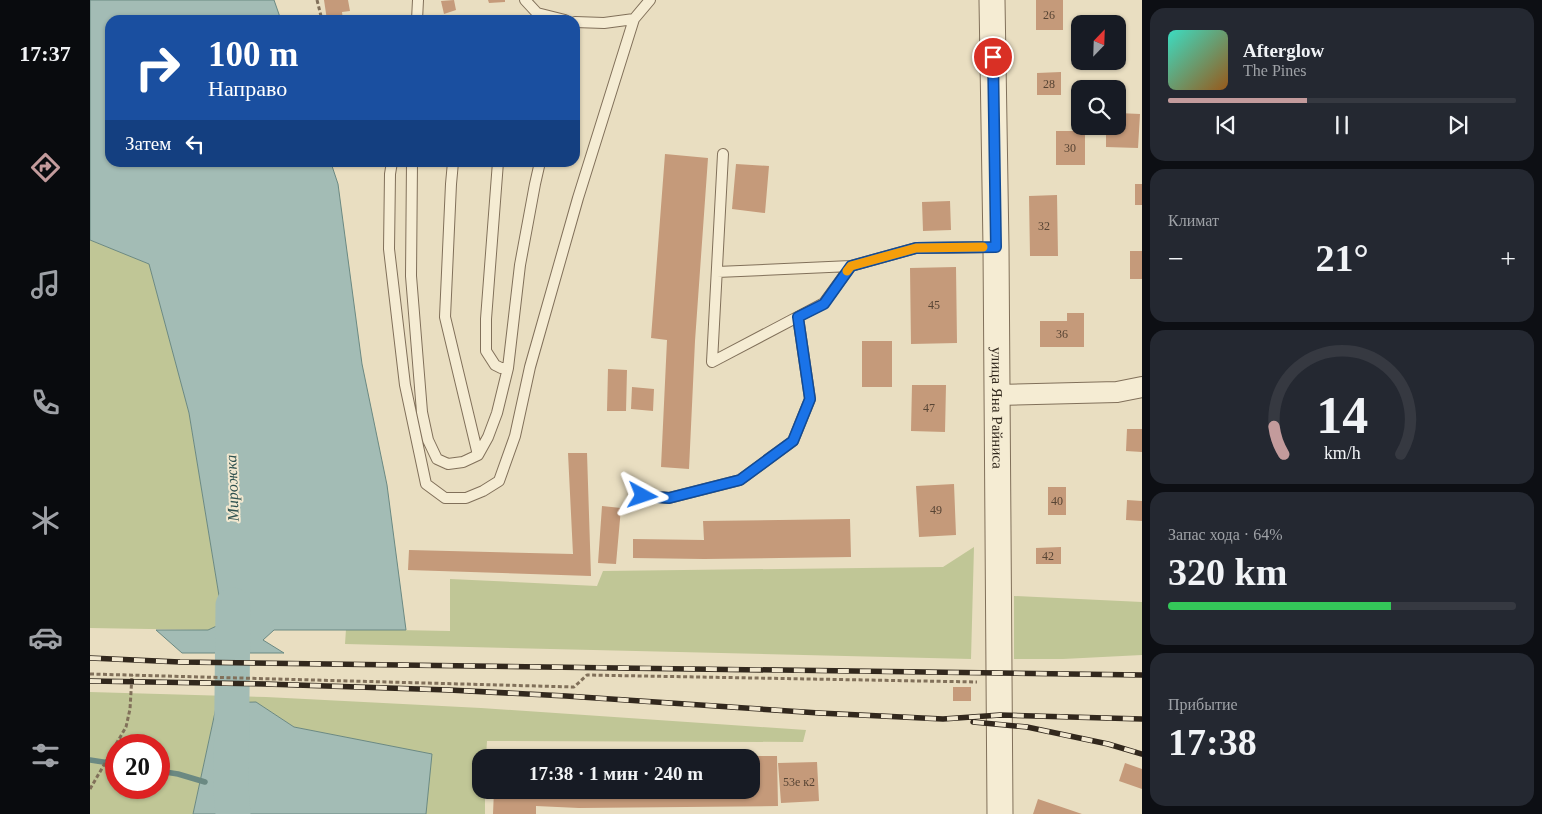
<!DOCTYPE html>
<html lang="ru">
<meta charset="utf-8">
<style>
body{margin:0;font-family:"Times New Roman",serif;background:#242831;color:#f1f3f6;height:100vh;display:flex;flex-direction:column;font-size:19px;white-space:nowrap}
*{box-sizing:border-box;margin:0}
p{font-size:16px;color:#9ea1a6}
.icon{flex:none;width:28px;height:28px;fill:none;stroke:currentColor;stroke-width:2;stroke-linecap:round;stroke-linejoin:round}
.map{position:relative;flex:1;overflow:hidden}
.drawer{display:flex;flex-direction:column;gap:8px;padding:8px;background:#0d0f14;width:400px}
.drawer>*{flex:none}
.hud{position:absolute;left:15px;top:15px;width:475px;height:152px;border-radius:15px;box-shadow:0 1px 4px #0004;background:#1a4fa0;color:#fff;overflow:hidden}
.needle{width:32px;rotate:23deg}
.buttons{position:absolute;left:981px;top:15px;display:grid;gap:10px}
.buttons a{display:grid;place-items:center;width:55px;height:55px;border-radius:10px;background:#171b24;box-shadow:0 1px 4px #0004;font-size:25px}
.speed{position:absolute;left:15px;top:734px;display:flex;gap:10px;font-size:25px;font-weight:700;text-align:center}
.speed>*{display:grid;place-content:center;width:65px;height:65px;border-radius:50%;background:#171b24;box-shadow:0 1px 4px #0004;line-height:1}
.speed .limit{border:8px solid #d22;background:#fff;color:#111}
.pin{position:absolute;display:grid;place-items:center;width:42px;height:42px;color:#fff;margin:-21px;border:2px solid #fff;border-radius:50%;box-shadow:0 1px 5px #0007}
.me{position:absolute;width:55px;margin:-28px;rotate:95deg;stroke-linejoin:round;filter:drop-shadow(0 0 4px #0008)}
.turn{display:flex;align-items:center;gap:18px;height:105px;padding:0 20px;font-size:22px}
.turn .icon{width:65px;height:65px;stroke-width:2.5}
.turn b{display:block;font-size:35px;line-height:42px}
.then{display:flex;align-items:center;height:48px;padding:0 20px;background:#0003;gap:10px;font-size:19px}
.big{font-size:38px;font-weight:700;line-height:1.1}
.drawer .card{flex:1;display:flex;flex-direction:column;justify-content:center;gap:8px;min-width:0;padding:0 18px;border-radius:15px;background:#242831}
.drawer .dial{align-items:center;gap:0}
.dial svg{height:130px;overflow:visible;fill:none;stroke:#363941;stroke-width:7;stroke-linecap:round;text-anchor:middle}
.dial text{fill:#f1f3f6;stroke:none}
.song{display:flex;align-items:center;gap:15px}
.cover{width:60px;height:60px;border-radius:8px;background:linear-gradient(135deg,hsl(170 70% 55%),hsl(30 70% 35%))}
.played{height:5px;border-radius:2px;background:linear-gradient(90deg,#c39b9c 40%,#363941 40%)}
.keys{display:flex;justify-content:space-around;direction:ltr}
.heat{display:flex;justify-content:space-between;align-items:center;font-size:28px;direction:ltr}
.charge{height:8px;border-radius:4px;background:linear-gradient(90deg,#34c759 64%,#363941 0)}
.trip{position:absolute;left:382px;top:749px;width:288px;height:50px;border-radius:15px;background:#171b24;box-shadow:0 1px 4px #0004;font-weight:700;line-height:50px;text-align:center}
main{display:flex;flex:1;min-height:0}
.tabs{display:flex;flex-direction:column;width:90px;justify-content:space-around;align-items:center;background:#090b0e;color:#9ea1a6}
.tabs .icon{width:35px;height:35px}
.tabs .active{color:#c39b9c}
.tabs b{font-size:22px;color:#f1f3f6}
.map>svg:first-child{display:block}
.green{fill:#c0c696;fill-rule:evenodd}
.water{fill:#a3bcb5;stroke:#6b8982}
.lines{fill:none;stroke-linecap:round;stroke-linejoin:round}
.stream{stroke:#6b8982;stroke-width:5.5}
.river{stroke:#a3bcb5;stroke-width:35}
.building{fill:#c59a7a}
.service-casing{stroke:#81705a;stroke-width:12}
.minor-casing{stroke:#81705a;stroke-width:22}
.tertiary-casing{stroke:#81705a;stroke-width:27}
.path{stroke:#81705a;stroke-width:3;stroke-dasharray:4 2.5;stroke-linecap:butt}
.service{stroke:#f5ecd3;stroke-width:10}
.minor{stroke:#f5ecd3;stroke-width:20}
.tertiary{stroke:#f5ecd3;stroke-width:25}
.rail-casing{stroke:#32281d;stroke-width:5.5}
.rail{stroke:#f2e8d0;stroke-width:4;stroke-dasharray:11;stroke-linecap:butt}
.route-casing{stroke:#114b97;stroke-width:12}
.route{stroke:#1a73e8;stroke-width:9}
.slow{stroke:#f59e0b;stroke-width:9}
.labels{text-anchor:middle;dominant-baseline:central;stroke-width:4;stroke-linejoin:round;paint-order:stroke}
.number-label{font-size:12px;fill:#574434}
.street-label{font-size:15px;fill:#32281d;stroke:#f2e8d0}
.water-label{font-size:16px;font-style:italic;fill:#2e514f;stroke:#f2e8d0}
</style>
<main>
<nav class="tabs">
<b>17:37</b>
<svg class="icon active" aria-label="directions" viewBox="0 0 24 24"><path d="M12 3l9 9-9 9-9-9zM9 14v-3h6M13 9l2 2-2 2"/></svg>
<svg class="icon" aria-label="music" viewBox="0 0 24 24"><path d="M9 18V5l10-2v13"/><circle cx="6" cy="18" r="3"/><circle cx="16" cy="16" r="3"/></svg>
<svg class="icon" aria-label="phone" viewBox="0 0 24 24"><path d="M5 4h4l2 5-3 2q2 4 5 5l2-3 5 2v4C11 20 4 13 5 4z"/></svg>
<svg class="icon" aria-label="climate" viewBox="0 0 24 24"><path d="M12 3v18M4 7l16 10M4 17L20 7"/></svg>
<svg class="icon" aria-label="car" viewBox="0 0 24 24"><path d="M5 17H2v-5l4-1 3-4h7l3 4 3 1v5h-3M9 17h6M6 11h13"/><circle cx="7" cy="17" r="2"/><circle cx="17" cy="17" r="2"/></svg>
<svg class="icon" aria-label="filters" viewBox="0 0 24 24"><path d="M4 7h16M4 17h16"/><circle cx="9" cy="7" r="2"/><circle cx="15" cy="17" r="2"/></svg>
</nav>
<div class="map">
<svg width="1052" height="814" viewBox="0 0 1052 814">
<rect width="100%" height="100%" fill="#e9dec1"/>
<path class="green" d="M0,240L59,264L99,413L131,608L133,623L118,630L0,628Z
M884,547L881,659L255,644L256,629L360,631V579L507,586L513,571L853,567Z
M924,596L1052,602V655L973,659H924Z
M0,692L176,697L391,708L716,730L713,742L397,741L396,757L391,758V790H395V814H336L341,754L204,727L166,702L127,703L103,814H0ZM26,745H69V788H26Z"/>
<path class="water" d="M0,0H184L191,20H20V162L241,163L248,184L272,364L297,485L316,630H184L173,640L194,653H92L66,630H118L133,623L131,608L99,413L59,264L0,240Z
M166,702L204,727L342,754L336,814H103L127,703Z"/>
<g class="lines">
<path class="stream" d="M0,760L26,764
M69,771L88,774L115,782"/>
<path class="river" d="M143,814L141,789L143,605"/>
</g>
<path class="building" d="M234,0H258L260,11L252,12L253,20H237Z
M364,0L366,10L354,14L351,1Z
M398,0H415V2L399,3Z
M946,0H973V30H946Z
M971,72V95H947V73Z
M1028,113L1050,114L1048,148L1016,147V126H1028Z
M966,131H995V165H966Z
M575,154L618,158L605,341L599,469L571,467L577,340L561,338Z
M646,164L679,166L675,213L642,209Z
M1045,184H1052V205H1045Z
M967,195L968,256H940L939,196Z
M860,201L861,230L833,231L832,202Z
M1040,251H1052V279H1040Z
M866,267L867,343L821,344L820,268Z
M977,313H994V347H950V321H977Z
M772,341H802V387H772Z
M518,369L537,370L536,411H517Z
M822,385H856L855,432L821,431Z
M542,387L564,389L563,411L541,409Z
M1037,429H1052V452L1036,451Z
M478,453H497L501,576L318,570L319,550L483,554Z
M864,484L866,535L829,537L826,486Z
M958,487H976V515H958Z
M1037,500L1052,501V521L1036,520Z
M512,506L531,508L526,564L508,563Z
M760,519L761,557L614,559L543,558V539L614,540L613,521Z
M971,547V564H946V548Z
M863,687H881V701H863Z
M405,752L525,756V758H405Z
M661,756H687L688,806L489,808L446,806V814H403L404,790H661Z
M727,762L729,801L691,803L688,763Z
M1035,763L1052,769V789L1029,781Z
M948,799L992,814H943Z"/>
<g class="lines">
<g class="service-casing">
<path id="service" d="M435,0L447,13L475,20
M327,20L328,0
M485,22L514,23L544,19
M633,154L622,362L734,303L761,266L826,248L905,247
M302,162L300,174L299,249L315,385L336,484L355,498H376L393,491L409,481L425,436L440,367L488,198L544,19L560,0
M322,162L321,276L332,412L338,440L347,459L358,464L373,462L388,455L398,437L407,413L418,368L430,265L445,184L450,162
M363,162L361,184L355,317L388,455
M408,162L396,319V351L405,365L411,368H418
M627,272L761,266
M553,495L579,498L650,480L703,441L720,399L708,317"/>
</g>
<g class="minor-casing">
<path id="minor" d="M907,395L1027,392L1052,387"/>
</g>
<g class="tertiary-casing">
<g id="tertiary">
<path id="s1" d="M902,0L906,247L910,814"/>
</g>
</g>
<path class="path" d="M227,0L232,20
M0,674L484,687L497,675L887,682
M0,789L36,727L40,709L42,675"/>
<use href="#service" class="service"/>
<use href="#minor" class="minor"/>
<use href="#tertiary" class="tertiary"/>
<g class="rail-casing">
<path id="rail" d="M0,658L90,662L1052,675
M0,681L175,684L359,690L476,696L729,713L853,719L910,715L1052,719
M883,722L937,727L1018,744L1052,754"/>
</g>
<use href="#rail" class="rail"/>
</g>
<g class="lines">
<g class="route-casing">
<path id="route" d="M553,496L579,498L650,480L703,441L720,399L708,317L734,304L761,266L826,248L906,247L903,57"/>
</g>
<use href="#route" class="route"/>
<path class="slow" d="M757,271L761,266L826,248L893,247"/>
</g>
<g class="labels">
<g class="number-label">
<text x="959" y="15">26</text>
<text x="959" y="84">28</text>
<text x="980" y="148">30</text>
<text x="954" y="226">32</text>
<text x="844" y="305">45</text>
<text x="972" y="334">36</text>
<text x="839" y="408">47</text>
<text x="967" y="501">40</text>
<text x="846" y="510">49</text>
<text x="958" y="556">42</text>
<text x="709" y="782">53е к2</text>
</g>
<g class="street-label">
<text stroke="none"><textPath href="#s1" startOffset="408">улица Яна Райниса</textPath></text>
</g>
<g class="water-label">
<text transform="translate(142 488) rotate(-92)">Мирожка</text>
</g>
</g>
</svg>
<div class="buttons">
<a><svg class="needle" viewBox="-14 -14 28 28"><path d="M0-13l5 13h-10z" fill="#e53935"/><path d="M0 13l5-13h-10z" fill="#9ea1a6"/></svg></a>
<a><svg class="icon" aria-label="search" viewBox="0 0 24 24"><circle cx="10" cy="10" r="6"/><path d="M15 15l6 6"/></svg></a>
</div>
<div class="speed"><div class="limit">20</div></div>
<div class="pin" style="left:903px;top:57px;background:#d93025"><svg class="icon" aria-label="arrive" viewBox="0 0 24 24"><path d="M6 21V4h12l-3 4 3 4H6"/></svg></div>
<svg class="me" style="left:553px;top:496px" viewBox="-20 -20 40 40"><path d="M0-17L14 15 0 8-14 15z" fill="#1a73e8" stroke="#fff" stroke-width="4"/></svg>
<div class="trip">17:38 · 1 мин · 240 m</div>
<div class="hud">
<div class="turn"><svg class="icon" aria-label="right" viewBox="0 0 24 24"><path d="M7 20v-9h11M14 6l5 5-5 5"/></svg><div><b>100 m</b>Направо</div></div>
<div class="then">Затем<svg class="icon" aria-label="left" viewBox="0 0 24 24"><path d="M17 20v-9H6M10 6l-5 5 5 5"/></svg></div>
</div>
</div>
<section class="drawer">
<div class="card">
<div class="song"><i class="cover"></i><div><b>Afterglow</b><p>The Pines</p></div></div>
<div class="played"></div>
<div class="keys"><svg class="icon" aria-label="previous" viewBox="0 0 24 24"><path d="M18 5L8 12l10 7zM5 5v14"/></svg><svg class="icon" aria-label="pause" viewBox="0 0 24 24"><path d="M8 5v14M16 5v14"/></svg><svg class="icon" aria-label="next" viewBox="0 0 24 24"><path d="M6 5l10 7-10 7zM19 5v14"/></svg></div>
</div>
<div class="card"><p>Климат</p>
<div class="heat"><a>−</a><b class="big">21°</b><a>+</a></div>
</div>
<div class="card dial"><svg viewBox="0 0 100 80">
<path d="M14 69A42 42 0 1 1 86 69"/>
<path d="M14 69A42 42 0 0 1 8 52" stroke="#c39b9c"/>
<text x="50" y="56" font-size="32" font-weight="700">14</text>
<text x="50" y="72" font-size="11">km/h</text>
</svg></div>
<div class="card"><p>Запас хода · 64%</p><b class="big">320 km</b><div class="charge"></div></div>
<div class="card"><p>Прибытие</p><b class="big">17:38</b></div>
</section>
</main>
